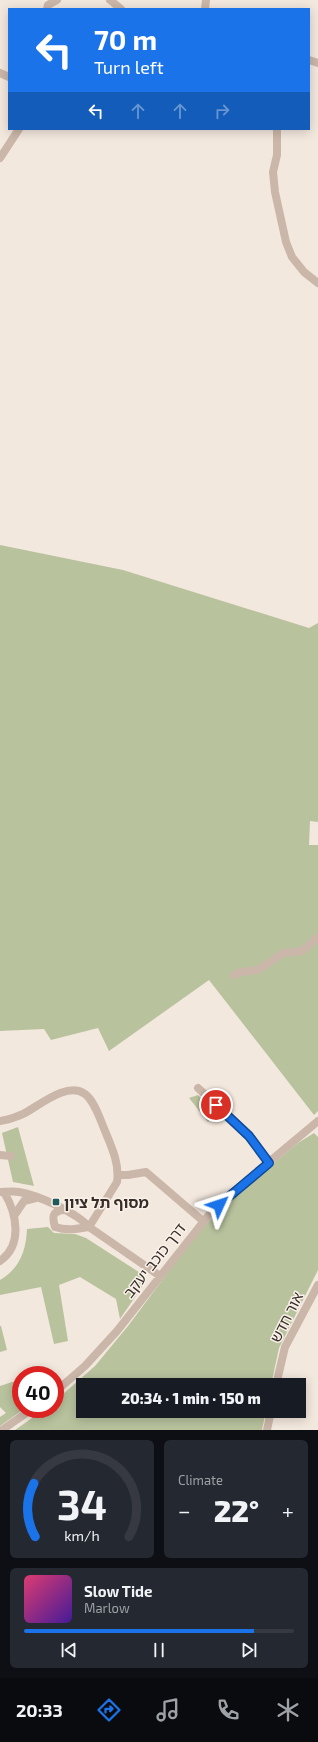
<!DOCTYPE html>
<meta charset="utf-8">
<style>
body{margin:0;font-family:"Exo 2","Noto Sans Hebrew",sans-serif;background:#242831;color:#f1f3f6;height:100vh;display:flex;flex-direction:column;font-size:15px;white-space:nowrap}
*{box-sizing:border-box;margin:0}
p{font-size:13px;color:#9ea1a6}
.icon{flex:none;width:22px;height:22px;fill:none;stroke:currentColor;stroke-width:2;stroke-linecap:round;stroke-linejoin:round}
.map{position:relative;height:1430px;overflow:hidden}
.sheet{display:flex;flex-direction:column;gap:10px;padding:10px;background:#0d0f14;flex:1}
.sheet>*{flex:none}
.guide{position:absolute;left:8px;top:8px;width:302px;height:122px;border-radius:0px;box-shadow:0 2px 10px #0003;background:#1a73e8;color:#fff;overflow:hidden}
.speed{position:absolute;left:12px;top:1366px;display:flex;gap:8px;font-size:20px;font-weight:700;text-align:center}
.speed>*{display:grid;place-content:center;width:52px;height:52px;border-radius:50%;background:#171b24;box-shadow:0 2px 10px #0003;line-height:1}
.speed .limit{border:6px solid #d22;background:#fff;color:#111}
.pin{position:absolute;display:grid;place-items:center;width:34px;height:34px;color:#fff;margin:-17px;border:2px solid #fff;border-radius:50%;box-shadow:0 1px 4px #0007}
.me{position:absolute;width:44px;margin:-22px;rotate:48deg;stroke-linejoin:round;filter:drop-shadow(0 0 3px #0008)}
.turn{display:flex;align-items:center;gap:14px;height:84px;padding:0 20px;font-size:18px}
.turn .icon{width:52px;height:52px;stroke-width:2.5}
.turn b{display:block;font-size:28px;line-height:34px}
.lanes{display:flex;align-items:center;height:38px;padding:0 20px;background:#0003;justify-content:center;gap:20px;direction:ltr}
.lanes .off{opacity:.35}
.big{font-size:30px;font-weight:800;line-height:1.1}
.sheet .card{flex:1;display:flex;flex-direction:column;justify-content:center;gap:6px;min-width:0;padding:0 14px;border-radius:6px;background:#242831}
.sheet .dial{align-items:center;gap:0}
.dial svg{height:104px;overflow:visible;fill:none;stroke:#363941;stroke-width:7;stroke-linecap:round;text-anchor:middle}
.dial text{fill:#f1f3f6;stroke:none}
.song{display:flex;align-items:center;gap:12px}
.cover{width:48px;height:48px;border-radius:6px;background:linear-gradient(135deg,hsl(340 70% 55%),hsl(260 70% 35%))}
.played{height:4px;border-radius:2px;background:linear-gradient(90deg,#1a73e8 85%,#363941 85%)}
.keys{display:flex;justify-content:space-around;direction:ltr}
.heat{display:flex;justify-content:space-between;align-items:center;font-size:22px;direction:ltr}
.sheet .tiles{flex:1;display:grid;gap:10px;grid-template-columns:1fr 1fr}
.card:last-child{grid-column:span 2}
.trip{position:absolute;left:76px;top:1378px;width:230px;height:40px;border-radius:0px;background:#171b24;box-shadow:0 2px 10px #0003;font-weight:800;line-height:40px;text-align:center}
.tabs{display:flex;height:64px;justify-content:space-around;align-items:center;background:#090b0e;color:#9ea1a6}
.tabs .icon{width:28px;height:28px}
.tabs .on{color:#1a73e8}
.tabs b{font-size:18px;color:#f1f3f6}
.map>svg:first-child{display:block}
.green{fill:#b8c29d}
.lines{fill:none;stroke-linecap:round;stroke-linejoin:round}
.minor{stroke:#cbb7a9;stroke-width:8}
.route-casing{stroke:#114b97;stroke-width:10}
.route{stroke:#1a73e8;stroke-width:7}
.poi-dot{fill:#1e5a5b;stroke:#faf2ea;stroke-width:1.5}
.labels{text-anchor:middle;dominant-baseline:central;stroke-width:3;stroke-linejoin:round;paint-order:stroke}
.poi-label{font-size:15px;font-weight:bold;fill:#382d29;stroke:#faf2ea;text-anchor:start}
.street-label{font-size:15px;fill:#382d29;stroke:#faf2ea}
</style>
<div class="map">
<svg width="318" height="1430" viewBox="0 0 318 1430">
<rect width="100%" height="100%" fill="#f3e8de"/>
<path class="green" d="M0,545L123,570L309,628L318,623V822L310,821L309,845H318V1111L314,1115L209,980L109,1051L98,1028L51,1040L44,1029L0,1031Z
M198,1095L215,1112L214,1117L208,1122L189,1098Z
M18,1127L34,1186L13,1182L2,1133Z
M314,1133L318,1137V1270L279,1348L271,1385H83V1411H266L262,1430H15L45,1409H55V1401L95,1366L128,1326L190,1243L210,1220L264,1171L298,1143Z
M48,1227L54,1233L75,1234L86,1238L145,1276L144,1284L120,1319L116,1299L80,1277L59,1285L68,1341L54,1344L41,1287L0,1295V1280C20,1268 26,1251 27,1229Z
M0,1326H1L7,1350L0,1352Z
M12,1382H21V1409H24L0,1426V1417L6,1413L0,1407V1386Z"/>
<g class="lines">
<path class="minor" d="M110,0L121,9
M47,9L48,5L57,0
M205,9L206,0
M309,60L318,63
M0,73L9,77
M277,129V155L273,172L275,192L286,242L292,257L304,272L318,283
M0,158L19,129
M234,975L241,972L258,970L283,953L302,951L318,937
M198,1088L249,1135L269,1163
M0,1121C8,1120 16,1117 23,1114C39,1106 67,1081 85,1094C94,1101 99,1116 103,1126C110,1144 120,1162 117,1182L89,1227C77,1229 67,1231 55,1227C52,1217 52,1211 64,1210
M0,1155L11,1156
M118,1175H128L146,1172L203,1221
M0,1192C6,1192 13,1191 19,1192C38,1195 77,1213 89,1227L160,1276
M14,1216L24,1201L36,1198
M0,1261C23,1245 17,1214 4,1192
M276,1385L285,1347L318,1285
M55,1392L85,1366L117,1331L208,1216L227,1197L318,1121
M2,1430L32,1409
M267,1430L271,1411"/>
</g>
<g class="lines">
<g class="route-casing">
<path id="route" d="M216,1105L249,1136L269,1163L219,1205"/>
</g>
<use href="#route" class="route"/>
</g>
<rect class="poi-dot" x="52" y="1198" width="8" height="8" rx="2"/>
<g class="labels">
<g class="poi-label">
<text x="64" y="1202">מסוף תל ציון</text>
</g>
<g class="street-label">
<text transform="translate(154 1260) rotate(-52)">דרך כוכב יעקב</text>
<text transform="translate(286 1317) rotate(-63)">אור חדש</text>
</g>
</g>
</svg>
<div class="speed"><div class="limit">40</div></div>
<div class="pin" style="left:216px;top:1105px;background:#d93025"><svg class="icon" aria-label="arrive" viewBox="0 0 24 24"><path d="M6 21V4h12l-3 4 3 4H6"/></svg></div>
<svg class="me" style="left:219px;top:1205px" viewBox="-20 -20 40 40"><path d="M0-17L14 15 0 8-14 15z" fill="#1a73e8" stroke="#fff" stroke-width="4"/></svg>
<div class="trip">20:34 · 1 min · 150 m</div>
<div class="guide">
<div class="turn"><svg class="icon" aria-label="left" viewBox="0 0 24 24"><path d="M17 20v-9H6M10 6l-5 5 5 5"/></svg><div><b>70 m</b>Turn left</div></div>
<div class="lanes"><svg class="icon" aria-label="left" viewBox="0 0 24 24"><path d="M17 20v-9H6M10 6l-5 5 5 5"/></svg><svg class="icon off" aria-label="ahead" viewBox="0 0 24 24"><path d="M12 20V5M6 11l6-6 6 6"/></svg><svg class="icon off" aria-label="ahead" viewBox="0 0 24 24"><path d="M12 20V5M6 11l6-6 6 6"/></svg><svg class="icon off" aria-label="right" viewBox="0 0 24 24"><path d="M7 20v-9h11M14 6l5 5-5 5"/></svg></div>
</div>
</div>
<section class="sheet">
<div class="tiles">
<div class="card dial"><svg viewBox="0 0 100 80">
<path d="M14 69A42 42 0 1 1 86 69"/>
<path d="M14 69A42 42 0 0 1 13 28" stroke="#1a73e8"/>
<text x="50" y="56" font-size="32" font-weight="700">34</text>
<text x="50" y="72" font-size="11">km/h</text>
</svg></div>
<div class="card"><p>Climate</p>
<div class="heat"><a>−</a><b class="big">22°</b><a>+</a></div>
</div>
<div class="card">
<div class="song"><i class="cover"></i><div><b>Slow Tide</b><p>Marlow</p></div></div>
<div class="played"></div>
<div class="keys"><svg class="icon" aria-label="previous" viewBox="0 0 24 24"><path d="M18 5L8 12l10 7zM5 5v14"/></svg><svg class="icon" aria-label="pause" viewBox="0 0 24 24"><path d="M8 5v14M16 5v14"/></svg><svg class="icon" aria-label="next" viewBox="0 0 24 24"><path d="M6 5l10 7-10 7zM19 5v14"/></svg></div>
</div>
</div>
</section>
<nav class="tabs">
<b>20:33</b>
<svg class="icon on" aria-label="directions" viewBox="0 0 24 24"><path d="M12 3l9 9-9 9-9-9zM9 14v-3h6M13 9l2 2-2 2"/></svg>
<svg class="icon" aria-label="music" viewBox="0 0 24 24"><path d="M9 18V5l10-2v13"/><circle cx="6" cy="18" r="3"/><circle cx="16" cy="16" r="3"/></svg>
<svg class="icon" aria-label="phone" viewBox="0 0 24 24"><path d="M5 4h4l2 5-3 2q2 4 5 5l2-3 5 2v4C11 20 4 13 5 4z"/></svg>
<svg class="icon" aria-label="climate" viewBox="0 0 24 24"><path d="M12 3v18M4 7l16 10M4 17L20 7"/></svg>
</nav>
